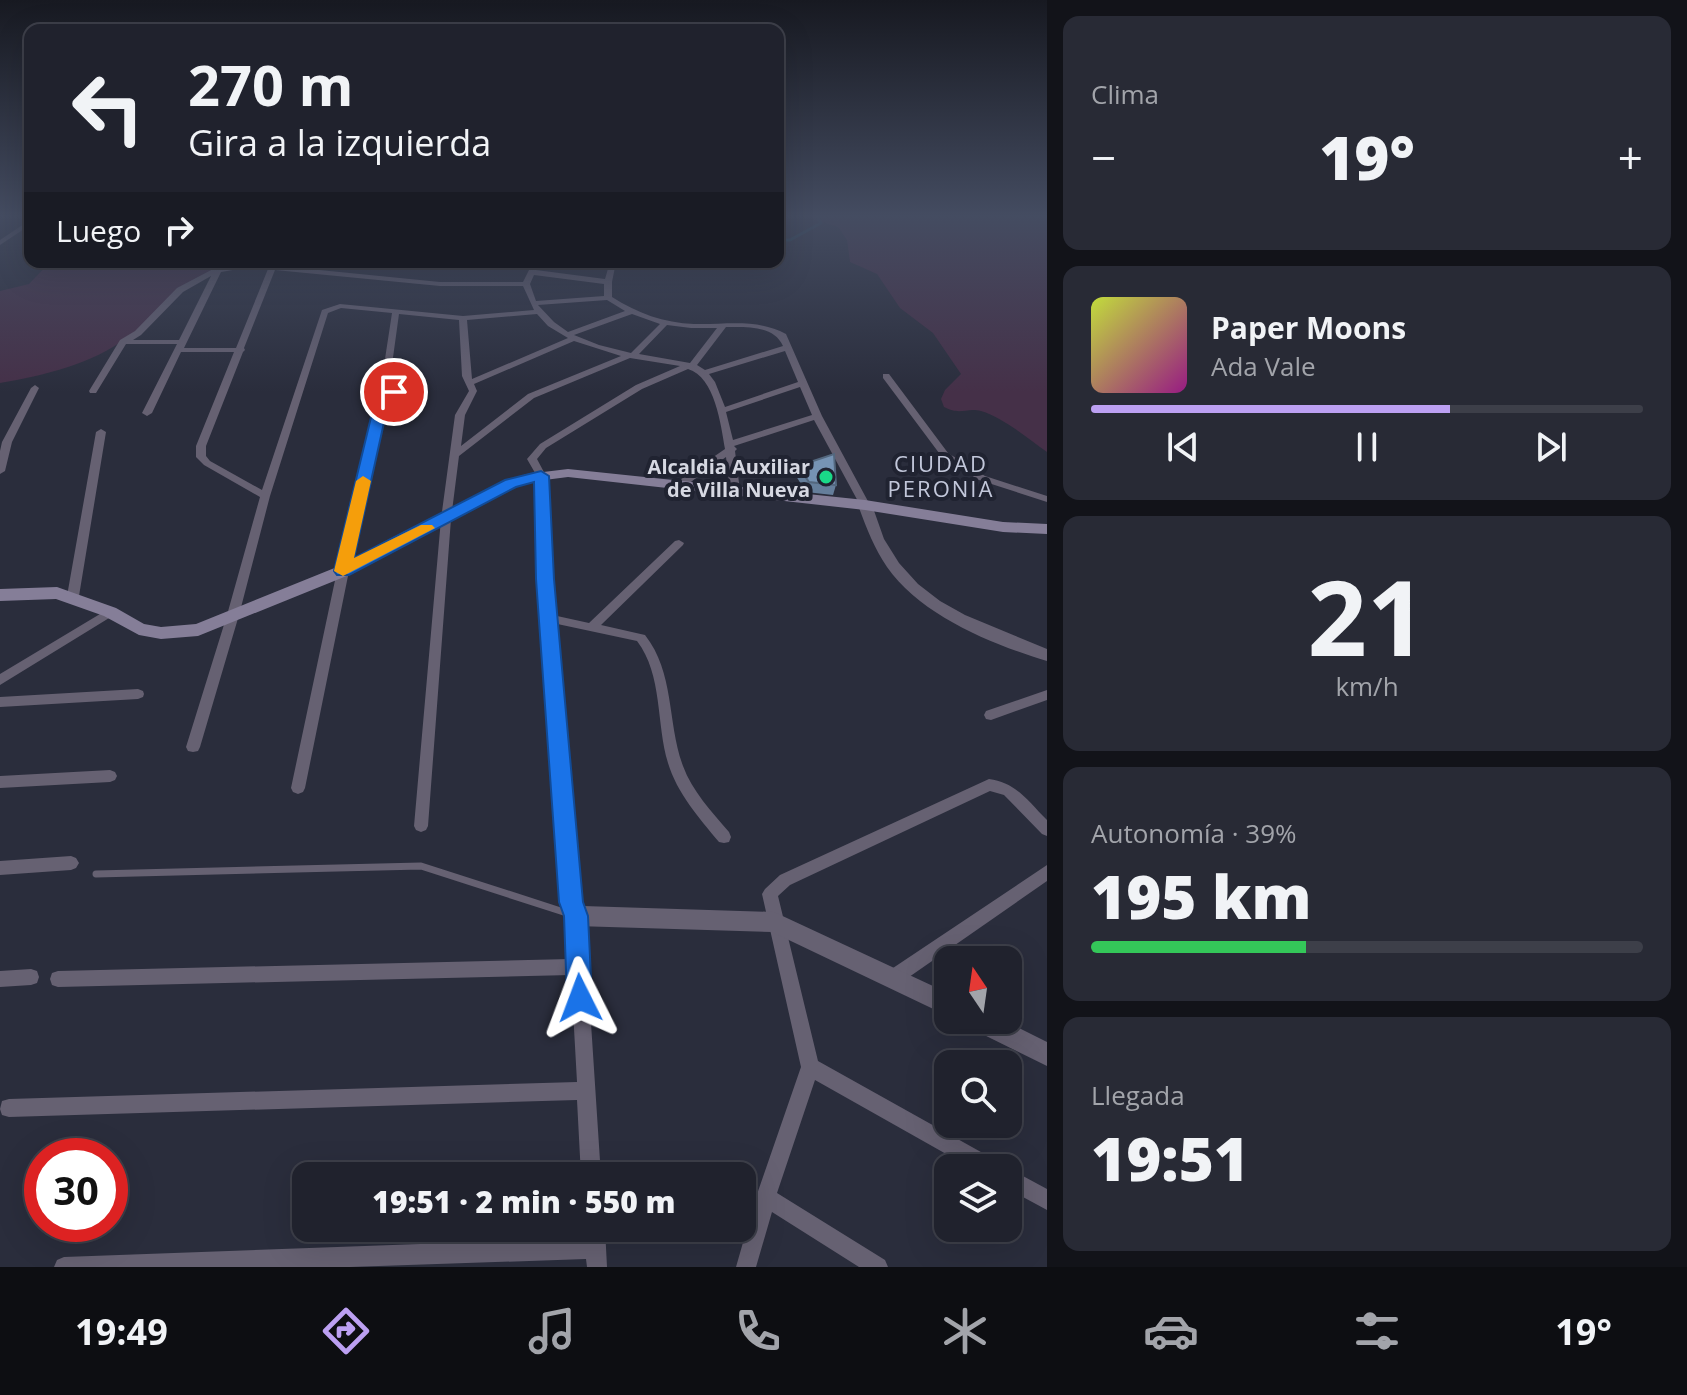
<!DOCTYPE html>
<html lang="es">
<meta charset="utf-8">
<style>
body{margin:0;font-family:"Open Sans",sans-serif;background:#282a35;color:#f1f3f6;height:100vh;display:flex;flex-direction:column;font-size:30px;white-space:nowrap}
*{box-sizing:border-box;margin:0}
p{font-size:26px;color:#a2a4aa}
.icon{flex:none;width:44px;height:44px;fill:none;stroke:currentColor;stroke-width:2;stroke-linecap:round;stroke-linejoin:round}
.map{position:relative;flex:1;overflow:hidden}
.panel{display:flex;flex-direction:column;gap:16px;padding:16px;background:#121319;width:640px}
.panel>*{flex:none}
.top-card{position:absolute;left:24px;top:24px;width:760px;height:244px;border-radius:16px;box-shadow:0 8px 32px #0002,0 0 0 2px #3d3f49;background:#20222d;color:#f1f3f6;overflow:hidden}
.needle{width:52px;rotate:347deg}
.tools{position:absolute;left:934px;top:946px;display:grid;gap:16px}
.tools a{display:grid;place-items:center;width:88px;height:88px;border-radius:16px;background:#20222d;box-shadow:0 8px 32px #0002,0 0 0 2px #3d3f49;font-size:40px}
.speed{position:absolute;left:24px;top:1138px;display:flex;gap:16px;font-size:40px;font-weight:700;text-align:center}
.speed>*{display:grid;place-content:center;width:104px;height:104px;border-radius:50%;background:#20222d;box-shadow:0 8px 32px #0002,0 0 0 2px #3d3f49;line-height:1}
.speed .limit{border:12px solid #d22;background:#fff;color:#111}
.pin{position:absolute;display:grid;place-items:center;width:68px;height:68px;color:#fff;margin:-34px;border:4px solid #fff;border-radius:50%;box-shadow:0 2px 8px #0007}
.me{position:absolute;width:88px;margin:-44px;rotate:357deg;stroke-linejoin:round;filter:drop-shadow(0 0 6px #0008)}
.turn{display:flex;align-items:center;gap:28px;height:168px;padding:0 32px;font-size:36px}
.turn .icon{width:104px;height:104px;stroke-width:2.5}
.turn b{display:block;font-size:56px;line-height:68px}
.then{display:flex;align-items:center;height:76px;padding:0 32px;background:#0003;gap:16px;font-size:30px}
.big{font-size:60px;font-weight:800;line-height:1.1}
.panel .tile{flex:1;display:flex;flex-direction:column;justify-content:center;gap:12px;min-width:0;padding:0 28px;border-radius:16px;background:#282a35}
.panel .dial{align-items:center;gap:0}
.dial b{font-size:104px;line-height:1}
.song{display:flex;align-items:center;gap:24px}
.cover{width:96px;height:96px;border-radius:12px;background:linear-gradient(135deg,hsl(70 70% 55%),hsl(310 70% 35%))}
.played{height:8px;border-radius:4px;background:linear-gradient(90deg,#bca0f2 65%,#3d3f49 65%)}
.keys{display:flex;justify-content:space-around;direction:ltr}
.heat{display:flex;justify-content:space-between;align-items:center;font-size:44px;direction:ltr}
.charge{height:12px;border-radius:6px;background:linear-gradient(90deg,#34c759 39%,#3d3f49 0)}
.trip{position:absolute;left:292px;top:1162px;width:464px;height:80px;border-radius:16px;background:#20222d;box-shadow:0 8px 32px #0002,0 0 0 2px #3d3f49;font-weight:800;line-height:80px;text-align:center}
.tabs{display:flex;height:128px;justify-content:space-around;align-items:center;background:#0d0e12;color:#a2a4aa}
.tabs .icon{width:56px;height:56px}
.tabs .current{color:#bca0f2}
.tabs b{font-size:36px;color:#f1f3f6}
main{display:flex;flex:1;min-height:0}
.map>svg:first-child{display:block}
.green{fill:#453048}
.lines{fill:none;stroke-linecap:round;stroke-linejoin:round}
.stream{stroke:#204e61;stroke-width:3}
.service{stroke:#666172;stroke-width:7}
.minor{fill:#666172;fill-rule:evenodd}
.tertiary{fill:#666172;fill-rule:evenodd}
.secondary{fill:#857e98;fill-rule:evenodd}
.wall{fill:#657e9b}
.building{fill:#7693b4;stroke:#53677e;stroke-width:2}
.route{fill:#1a73e8;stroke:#114b97;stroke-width:2}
.slow{fill:#f59e0b}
.poi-dot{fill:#1ad988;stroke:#202331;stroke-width:3}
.labels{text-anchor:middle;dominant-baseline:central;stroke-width:8;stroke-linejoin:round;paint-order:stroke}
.poi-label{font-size:20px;font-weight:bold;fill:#d6d8e2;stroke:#202331;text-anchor:end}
.neighbourhood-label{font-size:22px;letter-spacing:2px;fill:#c2c7da;stroke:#202331}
</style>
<main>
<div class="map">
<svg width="1047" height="1267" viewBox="0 0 1047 1267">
<rect width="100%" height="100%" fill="#2a2d3c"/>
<path class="green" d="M796,214H1047V452C1027,438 1004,418 981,411C966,407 961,416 944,407L941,399L945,390L961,374L933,333L900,308L877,274L850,262L847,240L838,227Z
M50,262H247C222,269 200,276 179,291C160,304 146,324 128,337C90,365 45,375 0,383V291L29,284Z"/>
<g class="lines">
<path class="stream" d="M778,240H790L821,223L816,214"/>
<path class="service" d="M96,874L421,866L573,915"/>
<path class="minor" d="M30,220V225L0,245V240Z
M533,262H539L536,270L605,279L610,262H616L612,282V297C637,313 664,323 694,324C726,325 756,318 786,334L822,416L870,505L869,507H861L860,505L814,420L734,446L737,449L735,451L740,491L739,493L735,494L730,491L726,457L685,486H677V482L725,449C721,425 715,377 688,369L642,389L546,448L537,459L546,476L541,479L538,478L527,459L540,444L636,385L680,366L630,358L534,398L459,456L451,519L428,826L426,830L421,832L416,830L414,826L441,519L455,415L469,391L462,376L459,320L399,314L391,372L398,392L384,409L349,571L305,788L303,792L298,794L293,792L291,788L337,571L376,409L390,392L383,372L392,313L341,308L328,313L270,496L239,615L200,747L198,751L193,752L188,751L186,747L227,615L260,497L204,465L196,457V446L234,352H181L152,413L147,416L142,413L177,344H126L96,393H90L89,391L120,340L135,331L177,288L215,268L250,263L440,282H523ZM250,267L268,269L236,348H184L221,272ZM275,270L440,286H523L534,310L463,316L340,304L322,310L262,490L210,461L206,456V446L243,352L245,350L244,348ZM534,275L604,284V296L536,301L530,284ZM211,276L179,340H133L141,335L183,292ZM607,300L625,311L568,332L554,322L538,305ZM537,314L548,326L568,338L472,379L467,320ZM632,314L660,324L631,353L599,345L574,335ZM667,325L691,328H717L690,363L639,354ZM726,327C746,327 774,325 783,346L705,370L697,365ZM574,341L621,356L528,394L461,446L465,415L477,391L474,384ZM785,351L798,382L725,407L715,382L709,374ZM800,387L812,415L733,440L726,412Z
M883,374H889L948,453L985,476L1047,496V502L979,480L942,457L883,378Z
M35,385L39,388L12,442L5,471L0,474V451L2,442L31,388Z
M101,429L106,432L79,596L73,600L67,596L96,432Z
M679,540L684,543L683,545L601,625L645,635C675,673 667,723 683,766C692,791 712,812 729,832L731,837L729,842L724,843L719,842C699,818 677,793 668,763C656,724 663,675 637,641L548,622L542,618L548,614L589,623L675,541Z
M110,608L116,612L114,615L0,685V674Z
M138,689L143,691L144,694L143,697L138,699L0,707V697Z
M1047,690V700L991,720L986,719L984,715L986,711Z
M110,770L115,772L117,776L115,780L110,782L0,788V776Z
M989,779C1017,783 1028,801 1047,820V836L1042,834L1004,795L990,791L790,885L778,896L818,1061L997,1161L1000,1168H971L815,1080L777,1193L885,1260L888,1267H859L772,1212L756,1267H736L756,1197L801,1067L762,894L765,889L780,875Z
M71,856L76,858L79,863L76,868L71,870L0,875V861Z
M1047,865V881L899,984L893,986L887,984L885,978L887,972Z
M576,909L582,911L584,916L601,1176H581L577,1100L9,1117L2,1115L0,1109L2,1101L9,1099L577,1082L571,975L58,987L52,985L50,979L52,973L58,971L570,959L568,916L570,911Z
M31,969L37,971L39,977L37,983L31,985L0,987V971Z
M1008,1168L1047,1189V1210L1008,1189Z
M585,1228H605L607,1267H587L586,1259L350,1267H54L57,1260L64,1257L585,1238Z"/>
<path class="tertiary" d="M541,472L548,476L553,579L583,906L774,912L948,993V1016L772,932L576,926L569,923L561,902L537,579L534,476Z
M865,501L872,505L884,539L899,563L918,584L940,601L965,615L1047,649V661C993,645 920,615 887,567C874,548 866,527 858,505Z
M967,1020H1003L1047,1042V1066L970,1028Z"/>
<path class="secondary" d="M568,469L865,500L1003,522L1047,524V534L1003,532L865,510L568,477L529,482L515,487L349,575L198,636L161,639L139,635L104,616L56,599L0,601V589L57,587L116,608L144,624L161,627L196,624L337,567L505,481L527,474Z"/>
</g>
<path class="wall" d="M798,466L836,485L833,495L806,492L796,476Z"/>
<path class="building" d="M834,454L836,485L809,482L798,466Z"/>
<linearGradient id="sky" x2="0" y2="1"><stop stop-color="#171921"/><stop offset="0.55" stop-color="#444c61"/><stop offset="1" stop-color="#444c61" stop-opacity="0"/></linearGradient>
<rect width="1047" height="392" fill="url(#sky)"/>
<path class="route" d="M394,388L401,392L387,409L354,558L505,480L541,471L549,476L554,579L583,902L588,916L592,998L589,1007L580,1011L571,1007L567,998L564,916L559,902L536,579L534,482L516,487L349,575H337L334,571L373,409L390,389Z"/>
<path class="slow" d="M363,476L371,481L354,558L421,525H432L435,528L343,576L334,571L356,481Z"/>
<circle class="poi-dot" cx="826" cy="477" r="8"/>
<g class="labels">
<g class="poi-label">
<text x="810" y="466">Alcaldia Auxiliar<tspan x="810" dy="23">de Villa Nueva</tspan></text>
</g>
<g class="neighbourhood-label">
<text x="941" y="463">CIUDAD<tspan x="941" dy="25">PERONIA</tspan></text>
</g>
</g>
</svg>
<div class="tools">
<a><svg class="needle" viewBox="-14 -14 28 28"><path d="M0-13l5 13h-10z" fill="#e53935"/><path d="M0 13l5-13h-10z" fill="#a2a4aa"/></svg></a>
<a><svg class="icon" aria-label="search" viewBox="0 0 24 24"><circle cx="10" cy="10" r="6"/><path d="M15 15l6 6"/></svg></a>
<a><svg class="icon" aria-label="layers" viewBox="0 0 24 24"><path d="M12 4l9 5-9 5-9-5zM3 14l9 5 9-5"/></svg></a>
</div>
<div class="speed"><div class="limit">30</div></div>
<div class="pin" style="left:394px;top:392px;background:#d93025"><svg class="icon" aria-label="arrive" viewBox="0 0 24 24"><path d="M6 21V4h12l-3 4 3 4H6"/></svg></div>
<svg class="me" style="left:580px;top:998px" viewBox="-20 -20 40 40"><path d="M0-17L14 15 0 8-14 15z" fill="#1a73e8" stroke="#fff" stroke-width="4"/></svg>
<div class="trip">19:51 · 2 min · 550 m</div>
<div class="top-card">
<div class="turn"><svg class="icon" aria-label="left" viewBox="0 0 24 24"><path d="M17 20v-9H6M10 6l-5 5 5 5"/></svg><div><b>270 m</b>Gira a la izquierda</div></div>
<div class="then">Luego<svg class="icon" aria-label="right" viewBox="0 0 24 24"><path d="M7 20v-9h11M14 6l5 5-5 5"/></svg></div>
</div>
</div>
<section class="panel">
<div class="tile"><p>Clima</p>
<div class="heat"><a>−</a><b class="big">19°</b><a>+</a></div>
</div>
<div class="tile">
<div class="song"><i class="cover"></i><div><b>Paper Moons</b><p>Ada Vale</p></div></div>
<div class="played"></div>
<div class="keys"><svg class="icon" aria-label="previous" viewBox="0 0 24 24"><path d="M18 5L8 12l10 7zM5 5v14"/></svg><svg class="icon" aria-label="pause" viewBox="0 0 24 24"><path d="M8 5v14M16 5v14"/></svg><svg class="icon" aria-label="next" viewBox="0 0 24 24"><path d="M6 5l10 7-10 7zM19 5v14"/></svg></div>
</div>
<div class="tile dial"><b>21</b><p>km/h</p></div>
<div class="tile"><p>Autonomía · 39%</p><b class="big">195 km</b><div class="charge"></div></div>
<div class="tile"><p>Llegada</p><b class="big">19:51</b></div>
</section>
</main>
<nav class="tabs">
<b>19:49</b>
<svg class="icon current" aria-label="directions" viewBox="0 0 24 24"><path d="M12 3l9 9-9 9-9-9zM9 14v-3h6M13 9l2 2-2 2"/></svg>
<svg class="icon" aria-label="music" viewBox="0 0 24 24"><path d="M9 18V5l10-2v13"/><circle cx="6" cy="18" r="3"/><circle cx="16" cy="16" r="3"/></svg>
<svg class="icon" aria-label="phone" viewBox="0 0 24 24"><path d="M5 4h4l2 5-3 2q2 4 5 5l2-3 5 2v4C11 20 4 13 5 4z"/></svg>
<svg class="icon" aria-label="climate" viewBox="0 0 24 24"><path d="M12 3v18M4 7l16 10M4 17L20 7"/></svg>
<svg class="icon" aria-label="car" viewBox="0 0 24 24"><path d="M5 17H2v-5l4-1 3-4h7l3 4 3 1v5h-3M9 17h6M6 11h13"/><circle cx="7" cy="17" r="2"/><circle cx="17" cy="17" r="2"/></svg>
<svg class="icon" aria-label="filters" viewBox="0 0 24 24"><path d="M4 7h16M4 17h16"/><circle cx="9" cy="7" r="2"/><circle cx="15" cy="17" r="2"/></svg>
<b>19°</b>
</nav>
